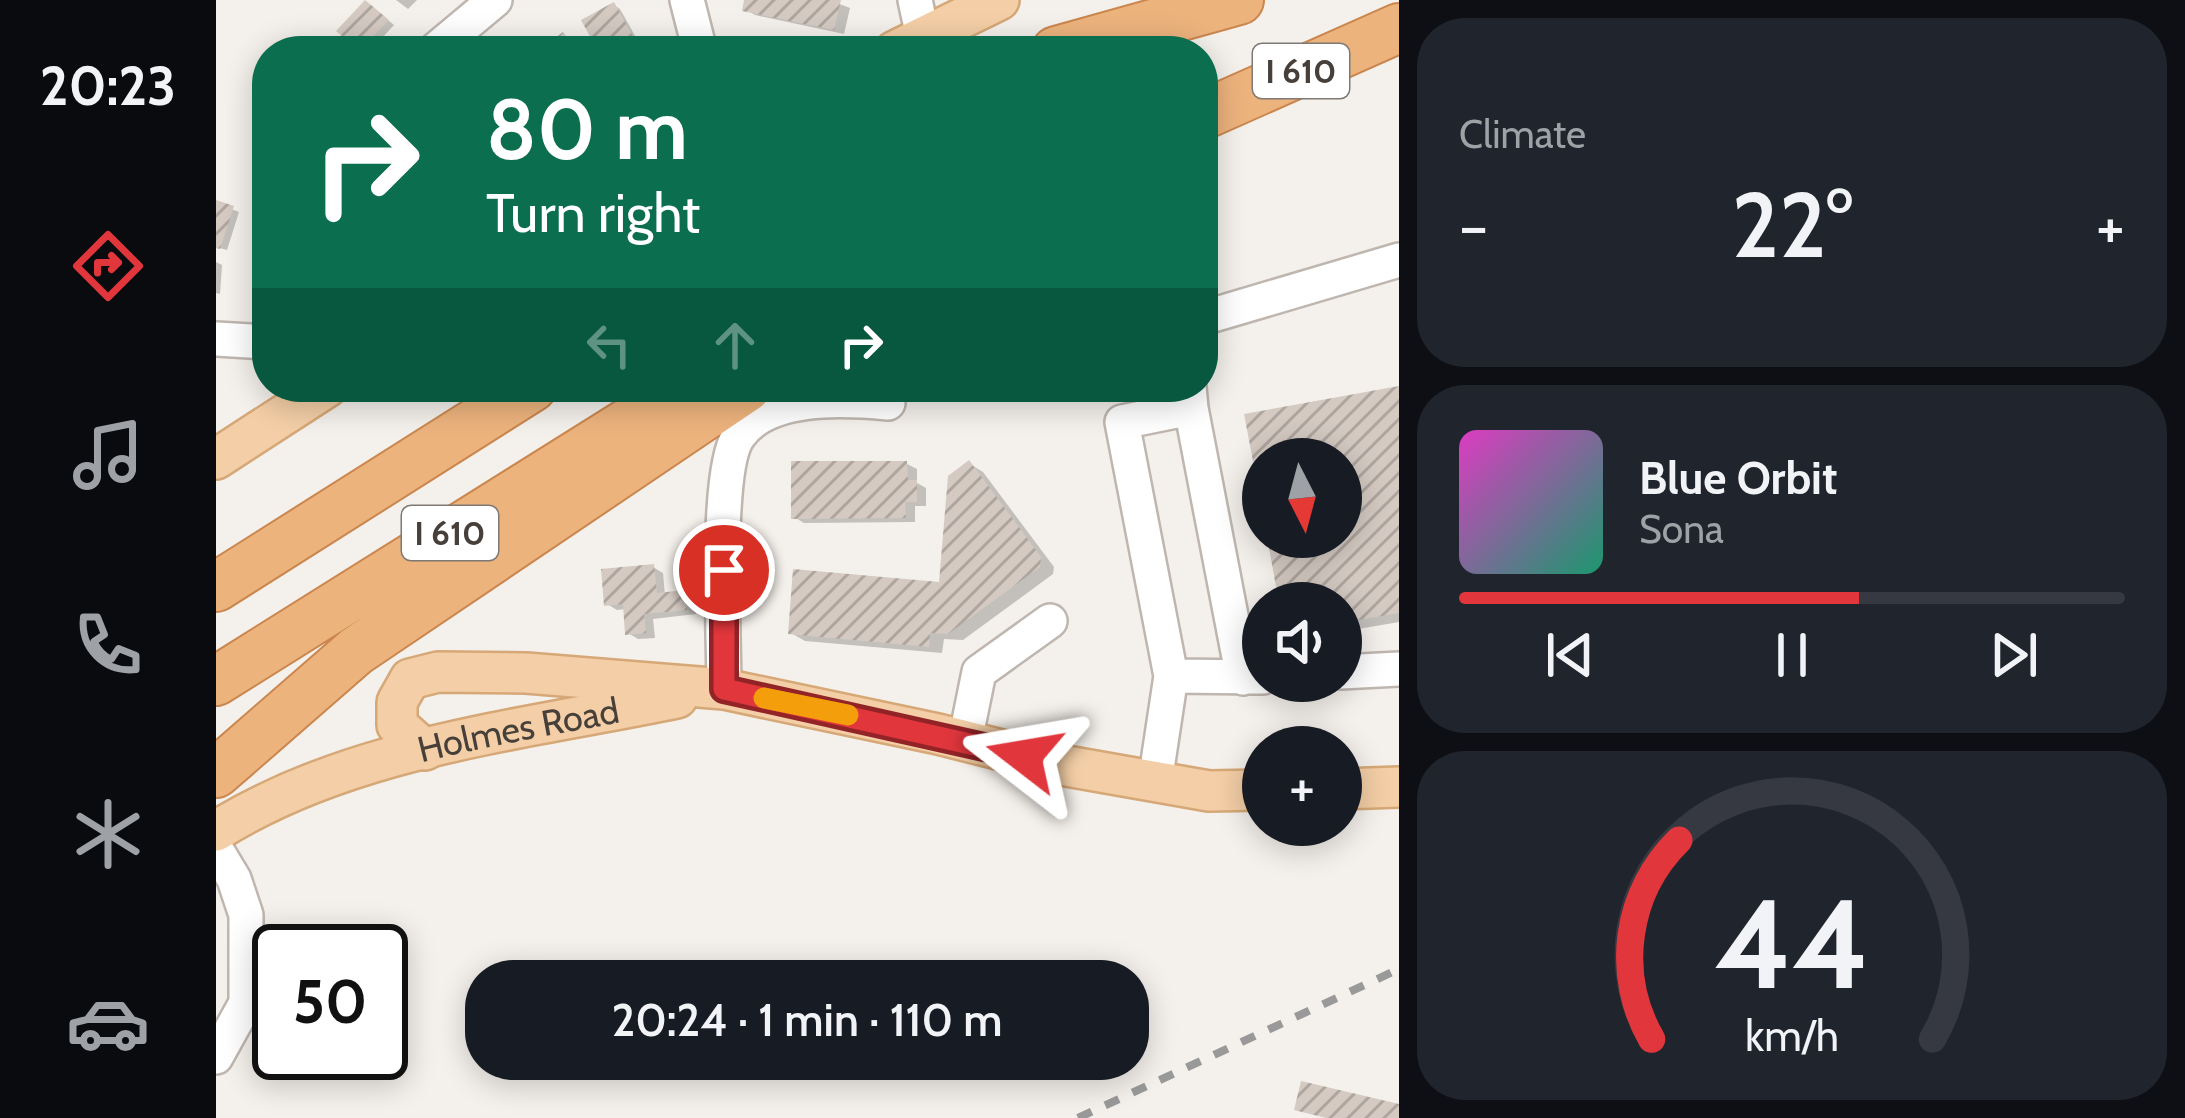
<!DOCTYPE html>
<meta charset="utf-8">
<style>
body{margin:0;font-family:Cabin,sans-serif;background:#20242c;color:#f1f3f6;height:100vh;display:flex;flex-direction:column;font-size:45px;white-space:nowrap}
*{box-sizing:border-box;margin:0}
p{font-size:39px;color:#9ea1a6}
.icon{flex:none;width:66px;height:66px;fill:none;stroke:currentColor;stroke-width:2;stroke-linecap:round;stroke-linejoin:round}
.map{position:relative;flex:1;overflow:hidden}
.sheet{display:flex;flex-direction:column;gap:18px;padding:18px;background:#0d0f14;width:786px}
.sheet>*{flex:none}
.hud{position:absolute;left:36px;top:36px;width:966px;height:366px;border-radius:48px;box-shadow:0 6px 30px #0003;background:#0b6e4f;color:#fff;overflow:hidden}
.needle{width:78px;rotate:174deg}
.fabs{position:absolute;left:1026px;top:438px;display:grid;gap:24px}
.fabs a{display:grid;place-items:center;width:120px;height:120px;border-radius:50%;background:#171b24;box-shadow:0 6px 30px #0003;font-size:60px}
.speed{position:absolute;left:36px;top:924px;display:flex;gap:24px;font-size:60px;font-weight:700;text-align:center}
.speed>*{display:grid;place-content:center;width:156px;height:156px;border-radius:50%;background:#171b24;box-shadow:0 6px 30px #0003;line-height:1}
.speed .limit{border:6px solid #111;border-radius:18px;background:#fff;color:#111}
.pin{position:absolute;display:grid;place-items:center;width:102px;height:102px;color:#fff;margin:-51px;border:6px solid #fff;border-radius:50%;box-shadow:0 3px 12px #0007}
.me{position:absolute;width:132px;margin:-66px;rotate:284deg;stroke-linejoin:round;filter:drop-shadow(0 0 9px #0008)}
.turn{display:flex;align-items:center;gap:42px;height:252px;padding:0 36px;font-size:54px}
.turn .icon{width:156px;height:156px;stroke-width:2.5}
.turn b{display:block;font-size:84px;line-height:102px}
.lanes{display:flex;align-items:center;height:114px;padding:0 36px;background:#0003;justify-content:center;gap:60px;direction:ltr}
.lanes .off{opacity:.35}
.big{font-size:90px;font-weight:600;line-height:1.1}
.sheet .card{flex:1;display:flex;flex-direction:column;justify-content:center;gap:18px;min-width:0;padding:0 42px;border-radius:48px;background:#20242c}
.sheet .dial{align-items:center;gap:0}
.dial svg{height:312px;overflow:visible;fill:none;stroke:#363941;stroke-width:7;stroke-linecap:round;text-anchor:middle}
.dial text{fill:#f1f3f6;stroke:none}
.song{display:flex;align-items:center;gap:36px}
.cover{width:144px;height:144px;border-radius:18px;background:linear-gradient(135deg,hsl(310 70% 55%),hsl(160 70% 35%))}
.played{height:12px;border-radius:6px;background:linear-gradient(90deg,#e0363c 60%,#363941 60%)}
.keys{display:flex;justify-content:space-around;direction:ltr}
.heat{display:flex;justify-content:space-between;align-items:center;font-size:66px;direction:ltr}
.trip{position:absolute;left:249px;top:960px;width:684px;height:120px;border-radius:48px;background:#171b24;box-shadow:0 6px 30px #0003;font-weight:600;line-height:120px;text-align:center}
main{display:flex;flex:1;min-height:0}
.dock{display:flex;flex-direction:column;width:216px;justify-content:space-around;align-items:center;background:#090b0e;color:#9ea1a6}
.dock .icon{width:84px;height:84px}
.dock .on{color:#e0363c}
.dock b{font-size:54px;color:#f1f3f6}
.map>svg:first-child{display:block}
.shadow{fill:#0003}
.building{fill:url(#building-hatch)}
.lines{fill:none;stroke-linecap:round;stroke-linejoin:round}
.minor-casing{stroke:#beb6af;stroke-width:38}
.major-casing{stroke:#d6a877;stroke-width:44}
.highway-casing{stroke:#cb864e;stroke-width:52}
.minor{stroke:#fff;stroke-width:33}
.major{stroke:#f3cea6;stroke-width:39}
.highway{stroke:#edb37d;stroke-width:48}
.rail{stroke:#999;stroke-width:8;stroke-dasharray:15 15;stroke-linecap:butt}
.route-casing{stroke:#922327;stroke-width:30}
.route{stroke:#e0363c;stroke-width:21}
.slow{stroke:#f59e0b;stroke-width:21}
.labels{text-anchor:middle;dominant-baseline:central;stroke-width:12;stroke-linejoin:round;paint-order:stroke}
.shield{fill:#fff;stroke:#7e7975;stroke-width:3}
.shield-label{font-size:33px;font-weight:bold;fill:#47403a}
.street-label{font-size:36px;fill:#47403a;stroke:#fff}
</style>
<main>
<nav class="dock">
<b>20:23</b>
<svg class="icon on" aria-label="directions" viewBox="0 0 24 24"><path d="M12 3l9 9-9 9-9-9zM9 14v-3h6M13 9l2 2-2 2"/></svg>
<svg class="icon" aria-label="music" viewBox="0 0 24 24"><path d="M9 18V5l10-2v13"/><circle cx="6" cy="18" r="3"/><circle cx="16" cy="16" r="3"/></svg>
<svg class="icon" aria-label="phone" viewBox="0 0 24 24"><path d="M5 4h4l2 5-3 2q2 4 5 5l2-3 5 2v4C11 20 4 13 5 4z"/></svg>
<svg class="icon" aria-label="climate" viewBox="0 0 24 24"><path d="M12 3v18M4 7l16 10M4 17L20 7"/></svg>
<svg class="icon" aria-label="car" viewBox="0 0 24 24"><path d="M5 17H2v-5l4-1 3-4h7l3 4 3 1v5h-3M9 17h6M6 11h13"/><circle cx="7" cy="17" r="2"/><circle cx="17" cy="17" r="2"/></svg>
</nav>
<div class="map">
<svg width="1183" height="1118" viewBox="0 0 1183 1118">
<defs>
<pattern id="building-hatch" width="6" height="6" patternUnits="userSpaceOnUse" patternTransform="scale(3)"><rect width="6" height="6" fill="#d4cac2"/><path d="M-1 1l2-2M0 6l6-6M5 7l2-2" fill="none" stroke="#aea59f"/></pattern>
</defs>
<rect width="100%" height="100%" fill="#f4f0eb"/>
<path class="shadow" d="M180,0H201L192,9Z
M531,0H613L634,8L628,34L539,15L529,9Z
M151,3L178,25L154,51L146,50L125,31Z
M398,5L404,9L423,43L409,51H385Z
M51,100V128L37,116Z
M0,203L23,212L11,250L0,247Z
M0,262L6,265L4,294L0,293Z
M1183,389V622L1125,632V603H1066L1054,537H1125V459H1047V499L1032,416Z
M691,464L701,469V483L710,488V506H699V522L588,523L578,517Z
M754,464L767,472L838,567L837,574L747,640L728,639L726,653L589,641L575,633L726,585Z
M437,567L447,573L449,595L469,593L479,599L480,614L437,619L439,638L422,639L412,633L410,609L401,610L391,604Z"/>
<path class="building" d="M149,0L173,20L143,51L120,31Z
M528,0H625L618,30L526,11Z
M398,2L419,40L398,51H382L365,20Z
M347,32L361,51H322Z
M0,200L18,206L4,249L0,248Z
M1183,386V613L1125,623V603H1063L1051,537H1125V459H1047L1045,503L1028,414Z
M753,460L825,557L824,567L732,634L714,633L713,647L572,634L577,569L723,582L732,476Z
M575,461H691L692,480H701V502H689L690,518L575,519Z
M438,564L441,593L469,590L471,610L428,614L430,633L409,635L407,604L388,606L385,569Z
M1085,1081L1183,1104V1118H1110L1078,1110Z"/>
<g class="lines">
<g class="minor-casing">
<path id="minor" d="M471,0L484,51
M699,0L707,37
M218,51L279,0
M987,318L1183,260
M0,339L51,342
M973,387L975,408L906,422L955,676L1047,677
M975,408L1027,678
M1125,672L1183,669
M508,689C508,639 499,472 522,437C551,394 628,399 672,403
M749,741L763,672L834,621
M939,782L955,676
M0,849L18,879L30,915V1003L0,1057"/>
</g>
<g class="major-casing">
<g id="major">
<path d="M679,51L783,0"/>
<path d="M0,459L111,387"/>
<path d="M209,750L181,725V702L194,679L222,672L310,673L508,689L722,734L845,765L993,791L1047,790"/>
<path d="M1125,789L1183,787"/>
<path id="s1" d="M0,831C136,746 307,730 461,698"/>
</g>
</g>
<g class="highway-casing">
<path id="highway" d="M840,51L1023,0
M987,115L1183,28
M0,587L316,387
M0,681L469,387
M0,773L140,651L531,387"/>
</g>
<use href="#minor" class="minor"/>
<use href="#major" class="major"/>
<use href="#highway" class="highway"/>
<path class="rail" d="M862,1118L1183,969"/>
</g>
<g class="lines">
<g class="route-casing">
<path id="route" d="M508,570V689L808,756"/>
</g>
<use href="#route" class="route"/>
<path class="slow" d="M548,698L632,715"/>
</g>
<g class="labels">
<g class="shield">
<rect x="1037" y="44" width="96" height="54" rx="9"/>
<rect x="186" y="506" width="96" height="54" rx="9"/>
</g>
<g class="shield-label">
<text x="1085" y="71">I 610</text>
<text x="234" y="533">I 610</text>
</g>
<g class="street-label">
<text stroke="none"><textPath href="#s1" startOffset="321">Holmes Road</textPath></text>
</g>
</g>
</svg>
<div class="fabs">
<a><svg class="needle" viewBox="-14 -14 28 28"><path d="M0-13l5 13h-10z" fill="#e53935"/><path d="M0 13l5-13h-10z" fill="#9ea1a6"/></svg></a>
<a><svg class="icon" aria-label="sound" viewBox="0 0 24 24"><path d="M4 9h4l5-4v14l-5-4H4zM17 9q2 3 0 6"/></svg></a>
<a>+</a>
</div>
<div class="speed"><div class="limit">50</div></div>
<div class="pin" style="left:508px;top:570px;background:#d93025"><svg class="icon" aria-label="arrive" viewBox="0 0 24 24"><path d="M6 21V4h12l-3 4 3 4H6"/></svg></div>
<svg class="me" style="left:808px;top:756px" viewBox="-20 -20 40 40"><path d="M0-17L14 15 0 8-14 15z" fill="#e0363c" stroke="#fff" stroke-width="4"/></svg>
<div class="trip">20:24 · 1 min · 110 m</div>
<div class="hud">
<div class="turn"><svg class="icon" aria-label="right" viewBox="0 0 24 24"><path d="M7 20v-9h11M14 6l5 5-5 5"/></svg><div><b>80 m</b>Turn right</div></div>
<div class="lanes"><svg class="icon off" aria-label="left" viewBox="0 0 24 24"><path d="M17 20v-9H6M10 6l-5 5 5 5"/></svg><svg class="icon off" aria-label="ahead" viewBox="0 0 24 24"><path d="M12 20V5M6 11l6-6 6 6"/></svg><svg class="icon" aria-label="right" viewBox="0 0 24 24"><path d="M7 20v-9h11M14 6l5 5-5 5"/></svg></div>
</div>
</div>
<section class="sheet">
<div class="card"><p>Climate</p>
<div class="heat"><a>−</a><b class="big">22°</b><a>+</a></div>
</div>
<div class="card">
<div class="song"><i class="cover"></i><div><b>Blue Orbit</b><p>Sona</p></div></div>
<div class="played"></div>
<div class="keys"><svg class="icon" aria-label="previous" viewBox="0 0 24 24"><path d="M18 5L8 12l10 7zM5 5v14"/></svg><svg class="icon" aria-label="pause" viewBox="0 0 24 24"><path d="M8 5v14M16 5v14"/></svg><svg class="icon" aria-label="next" viewBox="0 0 24 24"><path d="M6 5l10 7-10 7zM19 5v14"/></svg></div>
</div>
<div class="card dial"><svg viewBox="0 0 100 80">
<path d="M14 69A42 42 0 1 1 86 69"/>
<path d="M14 69A42 42 0 0 1 21 18" stroke="#e0363c"/>
<text x="50" y="56" font-size="32" font-weight="700">44</text>
<text x="50" y="72" font-size="11">km/h</text>
</svg></div>
</section>
</main>
